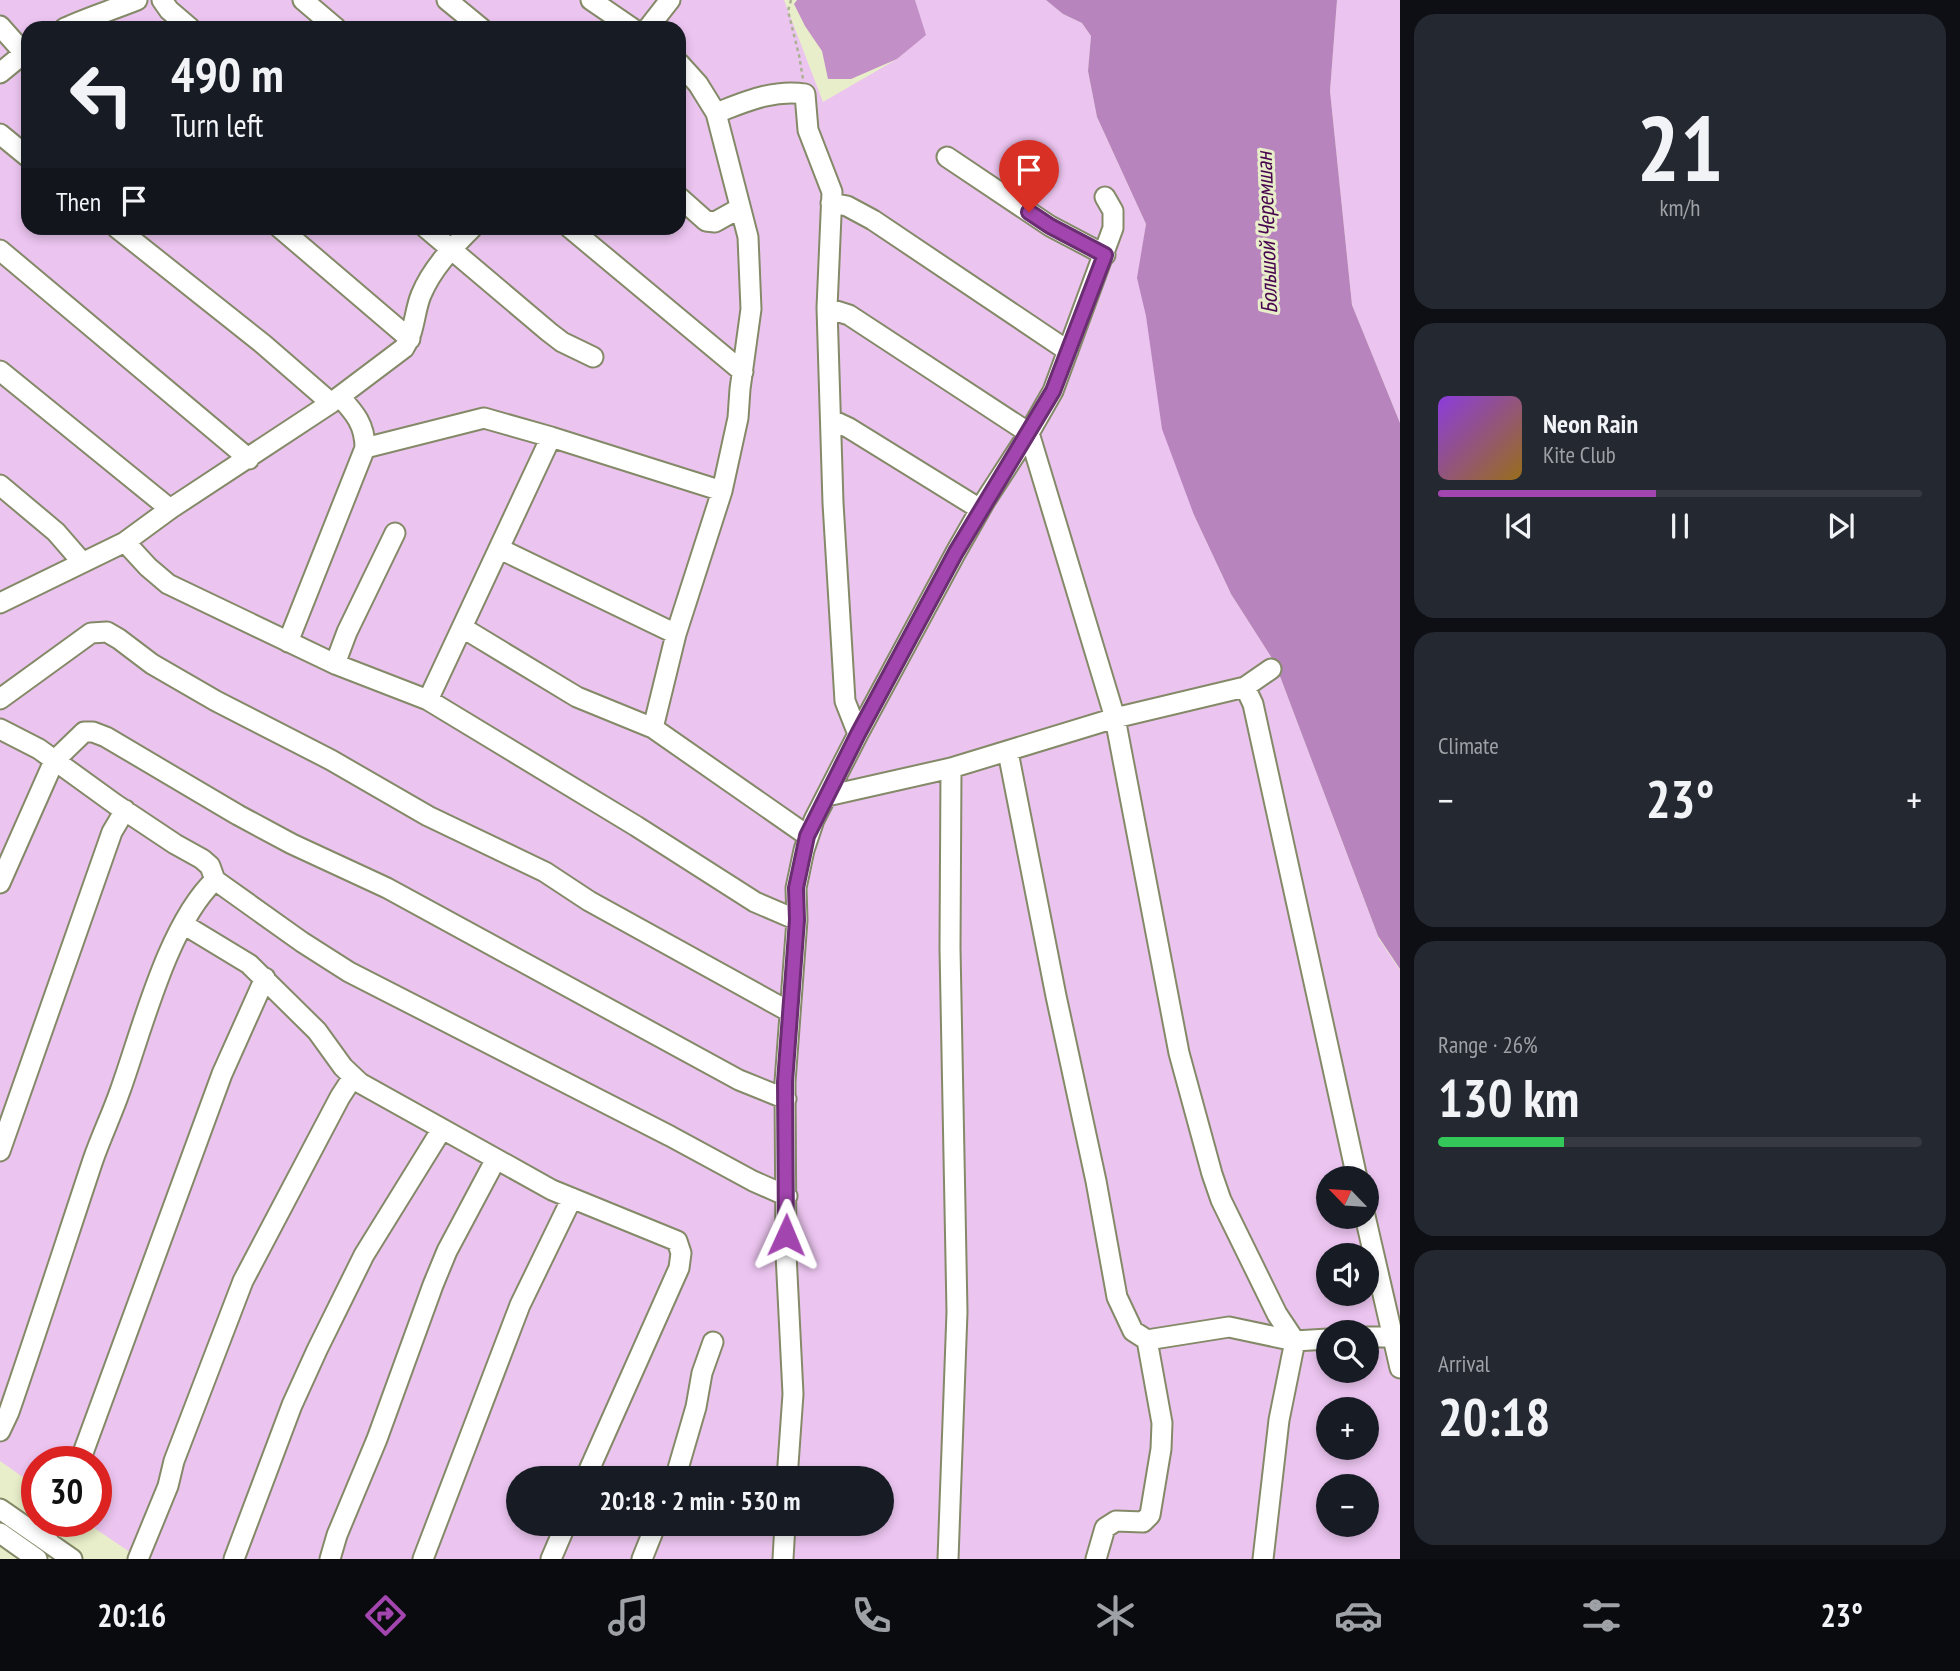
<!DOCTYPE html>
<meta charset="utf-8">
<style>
body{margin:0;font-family:"PT Sans Narrow",sans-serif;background:#242831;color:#f1f3f6;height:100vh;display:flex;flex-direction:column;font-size:26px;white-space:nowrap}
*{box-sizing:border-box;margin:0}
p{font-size:23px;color:#9ea1a6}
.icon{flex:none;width:38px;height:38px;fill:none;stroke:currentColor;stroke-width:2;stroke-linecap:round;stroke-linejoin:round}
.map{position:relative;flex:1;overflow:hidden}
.sheet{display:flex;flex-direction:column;gap:14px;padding:14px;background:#0d0f14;width:560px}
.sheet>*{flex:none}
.hud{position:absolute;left:21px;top:21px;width:665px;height:214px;border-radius:21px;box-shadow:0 4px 10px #0003;background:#171b24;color:#f1f3f6;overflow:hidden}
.needle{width:46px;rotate:295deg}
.fabs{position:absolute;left:1316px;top:1166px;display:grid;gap:14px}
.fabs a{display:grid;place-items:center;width:63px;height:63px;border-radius:50%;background:#171b24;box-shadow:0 4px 10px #0003;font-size:35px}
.speed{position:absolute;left:21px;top:1446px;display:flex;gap:14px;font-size:35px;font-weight:700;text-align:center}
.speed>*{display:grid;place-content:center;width:91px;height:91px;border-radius:50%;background:#171b24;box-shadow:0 4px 10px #0003;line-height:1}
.speed .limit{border:10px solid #d22;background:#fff;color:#111}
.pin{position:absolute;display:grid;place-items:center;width:60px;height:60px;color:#fff;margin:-72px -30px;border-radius:50% 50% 50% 0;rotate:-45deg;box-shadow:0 0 7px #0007}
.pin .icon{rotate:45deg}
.me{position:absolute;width:77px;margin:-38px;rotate:1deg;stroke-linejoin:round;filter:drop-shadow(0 0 5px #0008)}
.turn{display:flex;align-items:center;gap:24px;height:147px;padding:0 35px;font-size:32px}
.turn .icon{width:91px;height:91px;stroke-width:2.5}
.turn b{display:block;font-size:49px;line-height:60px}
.then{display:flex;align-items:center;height:66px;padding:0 35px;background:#0003;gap:14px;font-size:26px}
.big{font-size:52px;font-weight:800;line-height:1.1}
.sheet .tile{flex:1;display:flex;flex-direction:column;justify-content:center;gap:10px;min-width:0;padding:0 24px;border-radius:21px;background:#242831}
.sheet .dial{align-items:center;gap:0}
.dial b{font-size:91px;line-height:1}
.song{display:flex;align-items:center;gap:21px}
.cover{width:84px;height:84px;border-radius:10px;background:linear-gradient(135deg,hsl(270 70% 55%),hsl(40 70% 35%))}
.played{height:7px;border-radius:4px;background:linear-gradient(90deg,#a345af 45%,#363941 45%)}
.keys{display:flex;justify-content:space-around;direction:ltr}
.heat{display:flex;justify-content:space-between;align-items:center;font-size:38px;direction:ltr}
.charge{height:10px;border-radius:5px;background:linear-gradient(90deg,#34c759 26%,#363941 0)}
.trip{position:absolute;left:506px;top:1466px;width:388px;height:70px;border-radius:35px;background:#171b24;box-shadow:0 4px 10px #0003;font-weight:800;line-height:70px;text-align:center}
.menu{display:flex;height:112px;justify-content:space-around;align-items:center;background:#090b0e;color:#9ea1a6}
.menu .icon{width:49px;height:49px}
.menu .selected{color:#a345af}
.menu b{font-size:32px;color:#f1f3f6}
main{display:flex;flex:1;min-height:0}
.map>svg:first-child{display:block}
.green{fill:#ebc4ef;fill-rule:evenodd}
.forest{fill:#c28fc7}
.water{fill:#b784bd}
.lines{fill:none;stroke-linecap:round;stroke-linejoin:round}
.minor-casing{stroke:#848a68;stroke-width:23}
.path{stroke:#acb193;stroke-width:2.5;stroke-dasharray:3.5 3.5;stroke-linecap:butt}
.minor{stroke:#fff;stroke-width:19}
.route-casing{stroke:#6a2d72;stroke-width:18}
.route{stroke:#a345af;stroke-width:12}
.labels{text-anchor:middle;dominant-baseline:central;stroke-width:6;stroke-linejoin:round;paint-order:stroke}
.water-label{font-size:23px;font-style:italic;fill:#47054e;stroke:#e8eec9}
</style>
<main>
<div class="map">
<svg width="1400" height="1559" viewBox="0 0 1400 1559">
<rect width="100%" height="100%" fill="#e8eec9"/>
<path class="green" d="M0,0H784L823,102L897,59L925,35L915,0H1046L1063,14L1082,23L1091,36L1088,71L1097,117L1146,224L1138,278L1194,515L1231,594L1275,663L1379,939L1400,970V1559H140L84,1521H96V1461H37V1487L0,1461ZM28,28H679V228H28ZM1328,1178H1367V1216H1328ZM1328,1255H1367V1293H1328ZM1328,1332H1367V1370H1328ZM1328,1409H1367V1447H1328ZM518,1479H882V1524H518ZM1328,1486H1367V1524H1328Z
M1337,0H1400V423L1352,305L1330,91Z"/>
<path class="forest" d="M797,0H915L926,35L897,59L851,79H828L822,51L805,26L794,4Z"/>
<path class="water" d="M1046,0H1337L1330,91L1352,305L1400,423V969L1378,936L1275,663L1231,594L1194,515L1162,429L1146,316L1137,278L1146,224L1097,117L1088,71L1091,36L1082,23L1063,14Z"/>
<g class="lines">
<g class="minor-casing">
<path id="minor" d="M162,0L169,10L190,28
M303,0L336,28
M447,0L481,28
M591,0L632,28
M0,26L24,53
M65,28C89,17 112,10 137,0
M648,28L670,0
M679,63L698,84L716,113L748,237L751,309L740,389L738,418L722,491L676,634L653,728L808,836
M0,73L28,50
M716,113C745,102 773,89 805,94L808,130L832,192L827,308L833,503L845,701L858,734
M0,134L28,157
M947,157L1050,226L1105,255
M679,197L706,221L715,222L740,208
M831,203L847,206L873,220L1068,351
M117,228L263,344L331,403
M280,228L410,339
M426,228L549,332L562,342L593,357
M570,228L743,372
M0,250L249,459
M827,308L849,315L1029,433L1115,718L1179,1053L1212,1174L1221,1200L1277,1314L1295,1341L1229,1327L1147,1340
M0,371L170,509
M832,420L849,428L980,509
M551,437L722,491
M365,448L484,418L551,437L428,700
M0,485L56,532L82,562
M125,542L148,567L168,584L335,664L428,700L636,826L755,902L797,920
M500,549L676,634
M0,603L125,542L170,509L331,403L404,348C415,332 414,312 421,295C432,268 452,248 472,228
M463,628L577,697L653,728
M288,642L365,448C365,425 355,413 340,397
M335,664L347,632L395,533
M1245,687L1253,704L1357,1178
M0,699L91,633L107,632L119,639L152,664L216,701L331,760L428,816L545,872L589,901L790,1012
M0,729L39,749L115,804L175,844L202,859L210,866L215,880L302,942L349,972L670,1136L753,1181L787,1196
M1008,752L1056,996L1096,1181L1117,1297L1133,1331L1147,1340L1162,1423L1161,1449L1150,1515L1143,1522L1116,1521L1105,1528L1096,1559
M827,796L951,768L1115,718L1245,687L1271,669
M0,883L54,761L84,732H93L106,737L238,815L292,844L387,888L739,1080L786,1099
M183,924L249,964L317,1031L343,1067L360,1083L552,1190L677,1241L681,1253L679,1268L585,1479
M0,1151L112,832L125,810
M1365,1216L1400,1368
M1367,1337H1400
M0,1431L9,1412C38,1328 65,1244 93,1160C101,1137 112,1114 120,1091C142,1030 168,924 215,880
M80,1461L222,1074L265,978
M675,1479L696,1407L702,1373L713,1342
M787,1479L793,1394L786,1254L785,1082L797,920L796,888L804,850L814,820L858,734L956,552L985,501L1029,433L1053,391L1113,228V211L1105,197
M0,1509L72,1559
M0,1533L37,1559
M44,1538L56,1521
M138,1559L168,1486L174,1461L243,1281L340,1097L353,1077
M234,1559L292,1405L317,1350L364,1255L442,1129
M330,1559L337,1535L377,1439L433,1285L447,1251L496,1159
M423,1559L520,1305L572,1198
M551,1559L566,1524
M642,1559L656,1524
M783,1559L785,1524
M948,1559L957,1312L950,948L951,768
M1263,1559L1279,1420L1295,1341L1328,1339"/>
</g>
<path class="path" d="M791,0L788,11L799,55L803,79"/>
<use href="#minor" class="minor"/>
</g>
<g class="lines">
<g class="route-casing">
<path id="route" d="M786,1235L785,1082L797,920L796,888L807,836L858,734L956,552L1053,391L1105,255L1050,226L1029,212"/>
</g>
<use href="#route" class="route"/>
</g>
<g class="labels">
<g class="water-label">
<text transform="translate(1266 233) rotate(-92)">Большой Черемшан</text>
</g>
</g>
</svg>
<div class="fabs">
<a><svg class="needle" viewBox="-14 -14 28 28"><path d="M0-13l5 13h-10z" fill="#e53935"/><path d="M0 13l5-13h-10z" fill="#9ea1a6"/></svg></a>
<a><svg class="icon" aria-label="sound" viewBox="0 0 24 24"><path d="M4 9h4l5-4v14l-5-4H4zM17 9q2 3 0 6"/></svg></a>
<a><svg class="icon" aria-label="search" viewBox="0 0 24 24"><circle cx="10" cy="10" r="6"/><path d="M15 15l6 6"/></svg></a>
<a>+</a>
<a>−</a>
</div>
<div class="speed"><div class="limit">30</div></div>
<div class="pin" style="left:1029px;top:212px;background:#d93025"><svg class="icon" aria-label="arrive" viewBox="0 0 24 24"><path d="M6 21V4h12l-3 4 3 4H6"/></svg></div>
<svg class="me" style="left:786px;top:1235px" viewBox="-20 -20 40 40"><path d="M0-17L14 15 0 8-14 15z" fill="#a345af" stroke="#fff" stroke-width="4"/></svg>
<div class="trip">20:18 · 2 min · 530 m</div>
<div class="hud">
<div class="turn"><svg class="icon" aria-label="left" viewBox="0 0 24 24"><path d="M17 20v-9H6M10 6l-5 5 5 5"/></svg><div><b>490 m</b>Turn left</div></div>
<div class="then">Then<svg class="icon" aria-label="arrive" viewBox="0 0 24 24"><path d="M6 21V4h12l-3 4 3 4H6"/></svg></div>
</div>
</div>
<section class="sheet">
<div class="tile dial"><b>21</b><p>km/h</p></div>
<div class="tile">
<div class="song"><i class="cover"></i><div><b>Neon Rain</b><p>Kite Club</p></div></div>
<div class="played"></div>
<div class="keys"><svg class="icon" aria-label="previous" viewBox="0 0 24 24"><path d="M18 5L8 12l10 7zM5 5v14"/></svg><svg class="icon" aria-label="pause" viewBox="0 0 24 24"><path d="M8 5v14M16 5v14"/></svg><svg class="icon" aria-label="next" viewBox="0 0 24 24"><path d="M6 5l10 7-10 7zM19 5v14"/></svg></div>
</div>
<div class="tile"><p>Climate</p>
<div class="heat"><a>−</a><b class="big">23°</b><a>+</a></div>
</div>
<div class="tile"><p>Range · 26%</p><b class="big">130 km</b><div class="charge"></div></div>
<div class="tile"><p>Arrival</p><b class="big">20:18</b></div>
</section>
</main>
<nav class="menu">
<b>20:16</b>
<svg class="icon selected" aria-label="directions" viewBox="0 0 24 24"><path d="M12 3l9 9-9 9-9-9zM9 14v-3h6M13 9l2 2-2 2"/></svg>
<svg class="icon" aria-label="music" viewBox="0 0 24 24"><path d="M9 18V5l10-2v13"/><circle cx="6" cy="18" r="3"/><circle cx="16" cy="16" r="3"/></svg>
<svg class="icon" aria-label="phone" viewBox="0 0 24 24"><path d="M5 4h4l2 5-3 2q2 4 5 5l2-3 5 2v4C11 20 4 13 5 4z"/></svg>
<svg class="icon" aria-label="climate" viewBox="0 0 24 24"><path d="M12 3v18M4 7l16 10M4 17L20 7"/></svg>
<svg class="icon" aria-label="car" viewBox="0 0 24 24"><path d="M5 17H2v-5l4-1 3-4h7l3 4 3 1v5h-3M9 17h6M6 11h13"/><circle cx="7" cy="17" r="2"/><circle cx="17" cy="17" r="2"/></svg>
<svg class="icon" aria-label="filters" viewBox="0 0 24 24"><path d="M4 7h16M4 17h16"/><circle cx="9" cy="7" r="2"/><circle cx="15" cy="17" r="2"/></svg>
<b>23°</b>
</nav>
